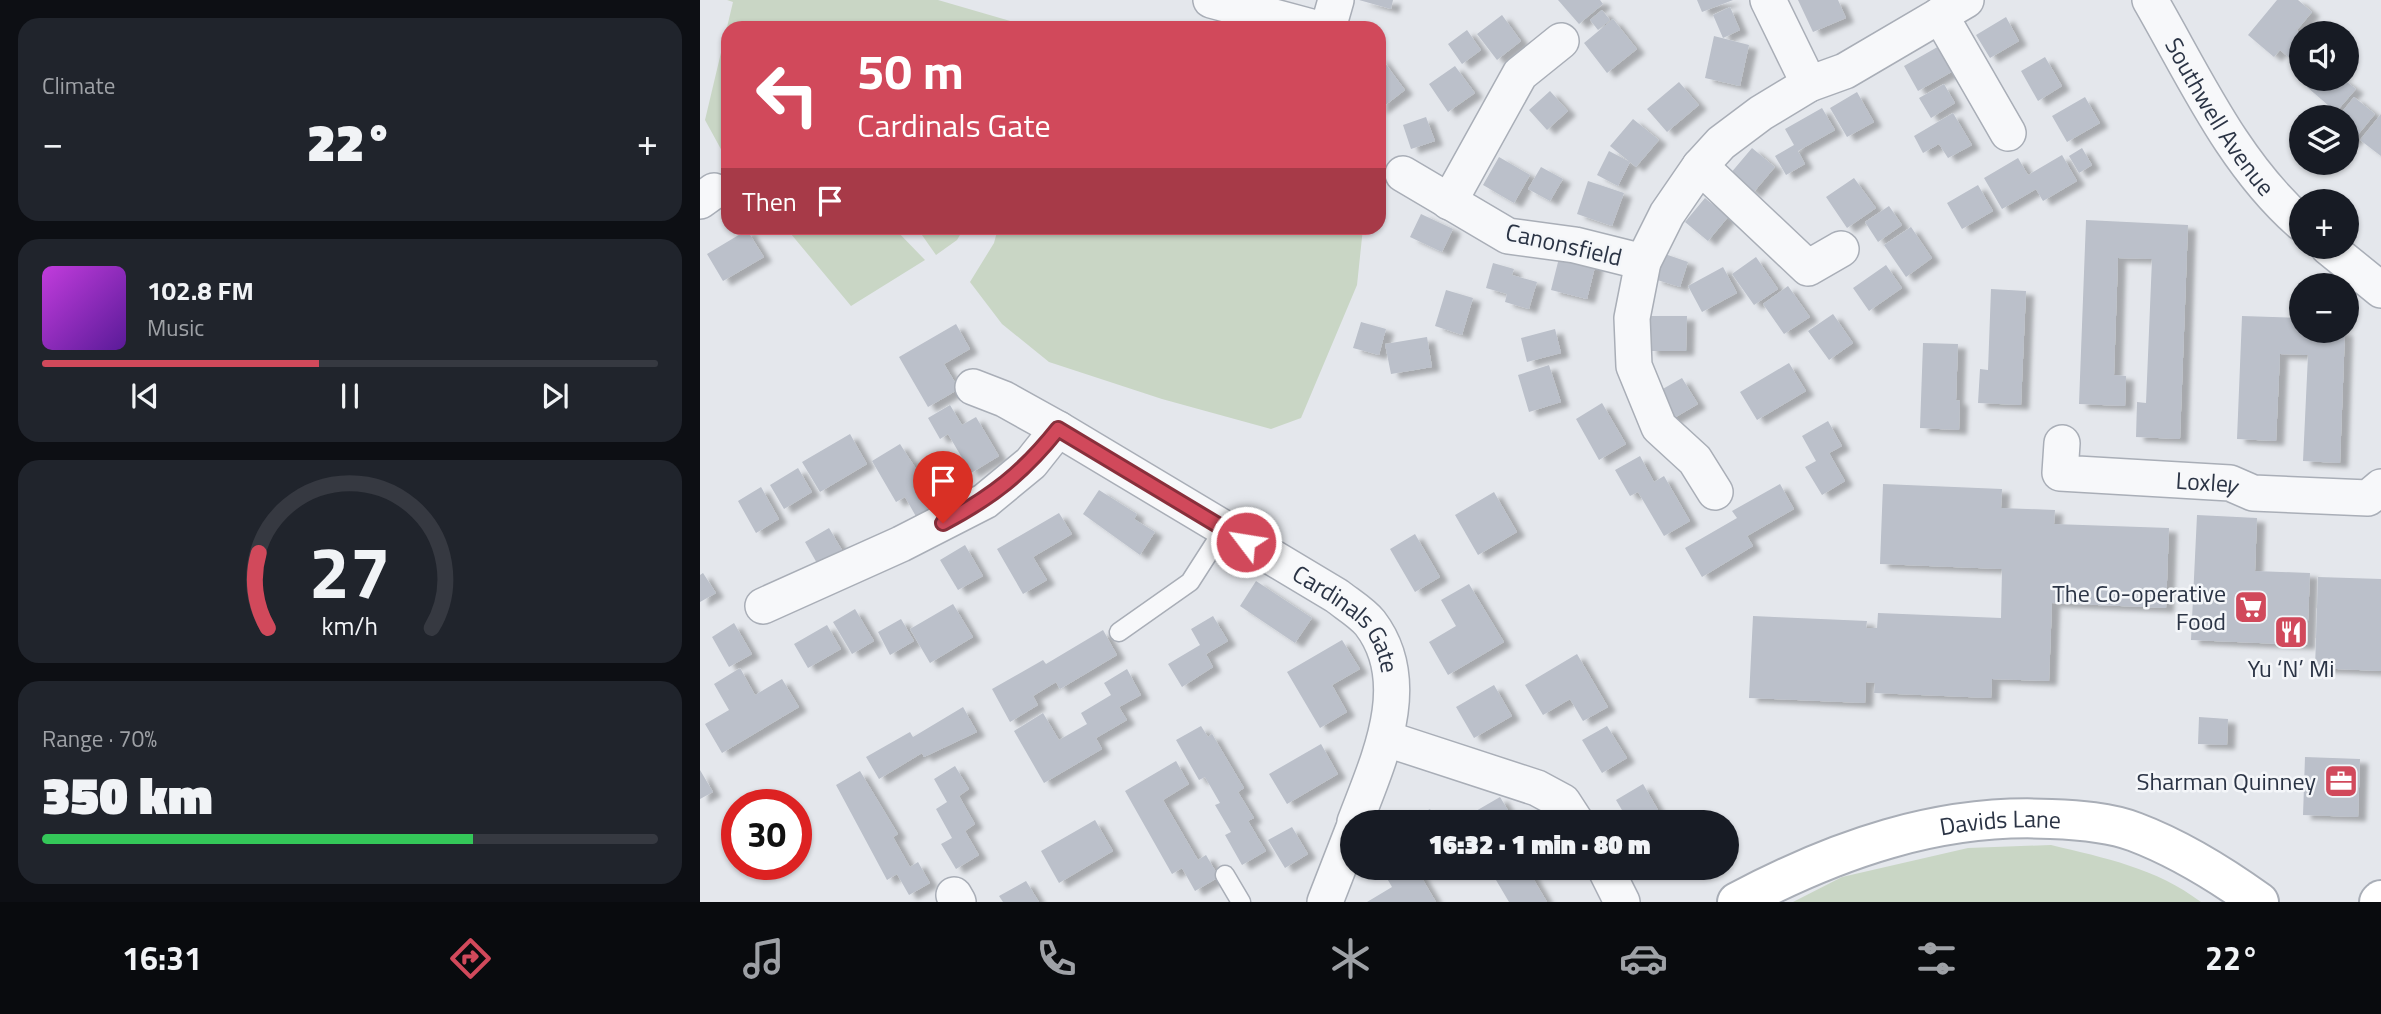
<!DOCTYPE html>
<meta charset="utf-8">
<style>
body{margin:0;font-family:"Titillium Web",sans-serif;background:#20242c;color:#f1f3f6;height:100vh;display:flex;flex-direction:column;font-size:26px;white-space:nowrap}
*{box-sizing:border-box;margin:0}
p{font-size:23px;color:#9ea1a6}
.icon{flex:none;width:38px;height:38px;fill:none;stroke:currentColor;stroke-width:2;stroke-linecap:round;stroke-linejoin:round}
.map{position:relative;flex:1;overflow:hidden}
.sheet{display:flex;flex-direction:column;gap:18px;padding:18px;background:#0d0f14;width:700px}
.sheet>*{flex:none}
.top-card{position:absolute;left:21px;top:21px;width:665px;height:214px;border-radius:21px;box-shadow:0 2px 5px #0004;background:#d1495b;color:#fff;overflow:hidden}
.controls{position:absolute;left:1589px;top:21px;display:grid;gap:14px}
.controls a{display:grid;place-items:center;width:70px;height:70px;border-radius:50%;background:#171b24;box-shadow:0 2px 5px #0004;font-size:35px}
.speed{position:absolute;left:21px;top:789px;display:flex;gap:14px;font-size:35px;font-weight:700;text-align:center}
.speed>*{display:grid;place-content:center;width:91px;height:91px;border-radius:50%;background:#171b24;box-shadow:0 2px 5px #0004;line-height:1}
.speed .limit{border:10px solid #d22;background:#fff;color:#111}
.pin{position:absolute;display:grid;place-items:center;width:60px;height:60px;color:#fff;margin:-72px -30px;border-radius:50% 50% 50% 0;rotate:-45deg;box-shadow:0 0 7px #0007}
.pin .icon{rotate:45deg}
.me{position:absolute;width:77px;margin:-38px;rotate:301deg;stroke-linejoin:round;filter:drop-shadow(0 0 5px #0008)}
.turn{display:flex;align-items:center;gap:24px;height:147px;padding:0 21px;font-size:32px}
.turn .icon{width:91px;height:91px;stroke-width:2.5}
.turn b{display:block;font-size:49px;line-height:60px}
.then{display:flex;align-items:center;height:66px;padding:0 21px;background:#0003;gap:14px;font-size:26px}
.big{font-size:52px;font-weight:800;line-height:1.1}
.sheet .card{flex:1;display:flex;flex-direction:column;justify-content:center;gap:10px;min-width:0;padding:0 24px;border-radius:21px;background:#20242c}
.sheet .dial{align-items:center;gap:0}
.dial svg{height:182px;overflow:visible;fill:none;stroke:#363941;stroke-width:7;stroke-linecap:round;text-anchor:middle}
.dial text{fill:#f1f3f6;stroke:none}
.song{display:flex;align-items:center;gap:21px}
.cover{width:84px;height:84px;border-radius:10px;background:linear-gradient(135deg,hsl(290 70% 55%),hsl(270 70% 35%))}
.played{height:7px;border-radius:4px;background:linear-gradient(90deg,#d1495b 45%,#363941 45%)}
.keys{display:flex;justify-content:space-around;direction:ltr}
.heat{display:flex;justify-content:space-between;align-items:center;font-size:38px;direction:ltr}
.charge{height:10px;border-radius:5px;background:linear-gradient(90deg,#34c759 70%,#363941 0)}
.trip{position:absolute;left:640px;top:810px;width:399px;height:70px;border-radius:35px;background:#171b24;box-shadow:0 2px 5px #0004;font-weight:800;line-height:70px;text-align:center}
.dock{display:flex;height:112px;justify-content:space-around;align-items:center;background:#090b0e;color:#9ea1a6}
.dock .icon{width:49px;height:49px}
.dock .active{color:#d1495b}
.dock b{font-size:32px;color:#f1f3f6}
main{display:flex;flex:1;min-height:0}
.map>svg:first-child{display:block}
.green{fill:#c9d6c5}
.building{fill:#bbc0ca;filter:url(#shadow)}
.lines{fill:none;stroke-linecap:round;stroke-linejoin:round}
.lane-casing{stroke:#a9aeb7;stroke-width:21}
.street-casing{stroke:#a9aeb7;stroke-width:38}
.secondary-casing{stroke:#a9aeb7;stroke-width:42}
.lane{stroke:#f7f8fa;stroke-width:18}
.street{stroke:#f7f8fa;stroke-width:35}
.secondary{stroke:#fff;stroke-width:38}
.route-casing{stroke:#882f3b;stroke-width:18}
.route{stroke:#d1495b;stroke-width:12}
.labels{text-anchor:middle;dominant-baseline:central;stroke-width:5;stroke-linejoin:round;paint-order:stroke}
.street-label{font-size:24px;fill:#2b3445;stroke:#f4f6f9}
.poi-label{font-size:24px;fill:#2b3445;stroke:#f4f6f9;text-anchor:end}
</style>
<main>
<section class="sheet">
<div class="card"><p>Climate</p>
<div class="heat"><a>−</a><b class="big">22°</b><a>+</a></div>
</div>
<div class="card">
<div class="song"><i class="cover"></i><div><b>102.8 FM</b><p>Music</p></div></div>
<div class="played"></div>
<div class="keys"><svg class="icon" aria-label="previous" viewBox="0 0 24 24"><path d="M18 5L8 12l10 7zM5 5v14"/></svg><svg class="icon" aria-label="pause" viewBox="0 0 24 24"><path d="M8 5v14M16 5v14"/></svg><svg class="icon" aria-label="next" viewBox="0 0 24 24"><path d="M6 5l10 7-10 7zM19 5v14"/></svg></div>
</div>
<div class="card dial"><svg viewBox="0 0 100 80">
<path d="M14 69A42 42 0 1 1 86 69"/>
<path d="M14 69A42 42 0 0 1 10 36" stroke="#d1495b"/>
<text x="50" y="56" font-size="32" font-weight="700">27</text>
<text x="50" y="72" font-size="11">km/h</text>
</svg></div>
<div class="card"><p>Range · 70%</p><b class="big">350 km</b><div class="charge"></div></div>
</section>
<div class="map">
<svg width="1681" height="902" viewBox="0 0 1681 902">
<defs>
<filter id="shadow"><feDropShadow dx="8" dy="4.5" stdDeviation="2" flood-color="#0004"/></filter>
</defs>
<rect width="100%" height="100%" fill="#e4e7ec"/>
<path class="green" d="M27,0H238L321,24L319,28H28V162L5,120L33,2Z
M86,228H194L225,260L151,306Z
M217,228H264L257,240L236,255Z
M298,228H663L657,285L601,418L571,429L462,399L349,362L302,324L270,282L294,243Z
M1351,845C1405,858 1456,868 1501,902H1093L1142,877L1268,848Z"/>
<path class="building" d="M659,0H693L691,9Z
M858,0H900L903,4L879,24Z
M997,0H1033L1002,12Z
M1098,0H1138L1146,18L1113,32Z
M1577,0H1598L1612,12L1597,30L1601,34V68L1580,50L1574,57L1548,35Z
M1030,7L1040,30L1023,38L1013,15Z
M902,10L910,20L898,30L890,20Z
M802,15L821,41L797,60L777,34Z
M1306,17L1319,41L1290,58L1276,35Z
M913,19L937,49L907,73L884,43Z
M767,30L781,50L762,64L748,44Z
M1014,36L1049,45L1040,86L1005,78Z
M1241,45L1255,70L1218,91L1204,66Z
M679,55L705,90L679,110Z
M1345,57L1362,86L1338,101L1321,71Z
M755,66L775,93L748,112L729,84Z
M1614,79H1643L1656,89L1636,112L1607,87Z
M979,82L999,105L967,132L947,109Z
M1244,84L1255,103L1231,118L1219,98Z
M850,91L868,111L847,130L829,110Z
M1157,92L1174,122L1147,137L1130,108Z
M1385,97L1400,123L1367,142L1352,116Z
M1654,97L1675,114L1652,142L1647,137V117H1638Z
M1122,108L1135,130L1098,151L1105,164L1086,175L1075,156L1094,145L1085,129Z
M1253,113L1272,145L1248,158L1239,144L1223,153L1214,136Z
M1681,114V156L1660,140Z
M726,117L735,141L711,149L703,125Z
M933,119L959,140L936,167L910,146Z
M1052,148L1075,167L1053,193L1030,174Z
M1382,148L1392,165L1379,173L1369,156Z
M909,151L930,162L918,186L897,175Z
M1362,155L1377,181L1343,201L1336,189L1302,209L1284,178L1318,158L1328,175Z
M799,157L830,175L814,203L783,185Z
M841,167L863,179L850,201L828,189Z
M1154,178L1176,208L1147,228L1126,197Z
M888,181L924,193L912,226L877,214Z
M1278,185L1293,211L1262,229L1247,203Z
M1005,198L1028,217L1008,241L985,222Z
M1189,206L1202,225L1178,242L1165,222Z
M721,214L753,229L742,252L710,237Z
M1386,220L1488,225L1480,439L1436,437L1437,402L1446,403L1452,259L1418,258L1414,375L1426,376L1425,406L1379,404Z
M1211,227L1232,258L1206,277L1184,245Z
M47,230L64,257L23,281L7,254Z
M962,253L988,262L980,287L954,279Z
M860,254L896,263L887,299L851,290Z
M1056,257L1078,289L1054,305L1032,274Z
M793,263L814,269L812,275L837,282L829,309L805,302L807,294L786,288Z
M1186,265L1202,288L1169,311L1153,288Z
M1023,267L1037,293L1002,312L988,286Z
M1088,286L1110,317L1084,334L1063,304Z
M1291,289L1326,291L1321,405L1278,403L1280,369L1288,370Z
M746,290L773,298L762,335L735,326Z
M1133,314L1153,343L1129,360L1108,331Z
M949,316H987L986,351H949Z
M1542,316L1601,318V331H1645L1640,463L1603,461L1608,355L1580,354L1576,441L1537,439Z
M661,322L686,329L679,355L653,348Z
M256,324L270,349L244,364L259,389L228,407L199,357Z
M855,329L861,353L827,362L821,338Z
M727,337L732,367L691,374L685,344Z
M1223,343L1258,344L1256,400L1260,401L1259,430L1220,428Z
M1089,363L1106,391L1057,420L1040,392Z
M849,365L861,402L829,412L818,375Z
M982,378L998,404L969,421L954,394Z
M902,403L926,444L899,460L876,419Z
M250,405L262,425L276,417L299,456L271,473L248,434L240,439L228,418Z
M1128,421L1142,446L1129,453L1145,481L1122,495L1105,467L1116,461L1102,436Z
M150,434L167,464L120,492L102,462Z
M200,444L240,506L218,520L205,497L196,502L172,461Z
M940,456L954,482L964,476L990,521L964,536L938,492L930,496L915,470Z
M98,468L112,492L84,509L70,485Z
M1080,484L1094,509L1047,536L1053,546L1002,577L985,548L1037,518L1032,511Z
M1183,484L1302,489L1301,508L1355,510L1354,524L1469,528L1466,608L1352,603L1349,681L1292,679L1291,698L1174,693L1175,683L1166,682L1165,703L1049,698L1053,616L1167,621L1166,628H1177L1178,613L1301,618L1302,569L1180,564Z
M61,487L79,519L56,533L38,501Z
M399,490L437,514L434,519L455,532L440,555L383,514Z
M794,492L817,532L778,555L755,515Z
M359,513L372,534L333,557L347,580L323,594L297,549Z
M1497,515L1557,518L1555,571L1610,573L1607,645L1491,640Z
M129,528L142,550L118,565L105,542Z
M715,534L740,577L715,592L690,549Z
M265,545L283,576L258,590L240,560Z
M3,573L16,593L0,602V575Z
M1618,577L1681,579V671L1615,668Z
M556,581L612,618L595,643L540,606Z
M769,584L804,642L748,675L729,642L756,626L741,600Z
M253,604L273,637L230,663L210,629Z
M155,609L174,641L152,654L133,622Z
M513,616L528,641L506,654L513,667L482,687L468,664L500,645L491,629Z
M201,619L214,641L190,655L178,632Z
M34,623L52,654L29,667L12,637Z
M127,625L141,649L108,668L94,644Z
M403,630L417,655L360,689L356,682L333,696L338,705L310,722L292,689L343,660L346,664Z
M642,640L660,669L632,685L647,712L620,728L587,672Z
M877,654L908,707L883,721L870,699L843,715L825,685Z
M40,668L55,695L82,679L99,707L22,753L5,724L29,710L14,684Z
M427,669L441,695L419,707L427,720L396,738L402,749L344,783L314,731L343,713L359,740L387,724L381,713L411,695L404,683Z
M794,685L812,716L774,738L756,707Z
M263,707L277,732L224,757L222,753L179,779L166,757L210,732L213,737Z
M1499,717L1528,719L1527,745L1498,744Z
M501,726L508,737L512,734L544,788L538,792L554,818L548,821L566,851L542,865L525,835L531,832L515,805L520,803L505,777L499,780L476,740Z
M907,726L927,758L902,773L882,740Z
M621,744L638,774L587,804L569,774Z
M1605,757L1660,759L1658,817L1603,815Z
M476,761L489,784L463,800L498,860L506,855L519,877L495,891L482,868L472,874L425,791Z
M255,766L269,789L259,796L275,824L265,831L279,855L256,869L241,844L252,838L236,809L247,802L234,779Z
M0,770L13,792L0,799Z
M160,771L198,834L193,837L210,867L218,862L230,883L209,895L197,874L187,880L136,785Z
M943,784L965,822H929L916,800Z
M800,797L815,822H757Z
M730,809L737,822H711L710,820Z
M395,820L413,851L359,883L341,851Z
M592,827L608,854L585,868L568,840Z
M681,868H716L736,902H667L692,887Z
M816,868H827L847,902H809L796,880Z
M326,881L339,902H303L299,896Z"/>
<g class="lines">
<g class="lane-casing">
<path id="lane" d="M419,632L490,582L524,529
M525,875L541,902"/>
</g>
<g class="street-casing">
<g id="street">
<path d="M511,0L615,28"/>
<path d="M1068,0L1109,84"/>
<path id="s1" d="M1450,0C1495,78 1533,163 1601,223"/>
<path d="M1240,15L1308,133"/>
<path d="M628,28L636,0"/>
<path d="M1000,166L1108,268L1141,249"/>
<path d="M703,174L808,236L875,245L943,262"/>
<path d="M0,201L14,191"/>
<path d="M749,202L820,74L861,41"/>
<path d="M1628,247L1681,290"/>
<path id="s2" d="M273,387L304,399L358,429L637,596C647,604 662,613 670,623C716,683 678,761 655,822"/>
<path id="s3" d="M1362,443L1360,473L1530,483L1553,493L1668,498L1681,487"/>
<path d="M1015,492L995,460L959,427L934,366L932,318L943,262L967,214L1000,166L1021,143L1061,113L1109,84L1145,71L1266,0"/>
<path d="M63,606L201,544L285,501L331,463L358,429"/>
<path d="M687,739L837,788L863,802L876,822"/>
<path d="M905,868L922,902"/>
<path d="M254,895L258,902"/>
<path d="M625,902L653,830"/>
</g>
</g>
<g class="secondary-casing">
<g id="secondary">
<path id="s4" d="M1037,902C1135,850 1239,813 1351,819C1378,820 1409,822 1435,832C1480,849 1520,874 1559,902"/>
<path d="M1679,902L1681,900"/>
</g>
</g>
<use href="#lane" class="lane"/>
<use href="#street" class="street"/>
<use href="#secondary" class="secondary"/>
</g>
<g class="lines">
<g class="route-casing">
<path id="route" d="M243,523C292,497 323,473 358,429L546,542"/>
</g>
<use href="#route" class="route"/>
</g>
<defs>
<g id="supermarket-square" transform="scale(1.75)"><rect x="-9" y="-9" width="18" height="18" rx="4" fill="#d1495b" stroke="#f4f6f9"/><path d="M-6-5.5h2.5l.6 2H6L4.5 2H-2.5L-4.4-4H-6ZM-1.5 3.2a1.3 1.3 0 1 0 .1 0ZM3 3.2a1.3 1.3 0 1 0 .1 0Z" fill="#fff"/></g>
<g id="restaurant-square" transform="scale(1.75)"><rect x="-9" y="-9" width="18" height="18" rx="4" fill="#d1495b" stroke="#f4f6f9"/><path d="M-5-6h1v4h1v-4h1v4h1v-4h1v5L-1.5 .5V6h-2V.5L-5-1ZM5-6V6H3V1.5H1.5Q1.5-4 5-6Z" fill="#fff"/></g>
<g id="office-square" transform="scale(1.75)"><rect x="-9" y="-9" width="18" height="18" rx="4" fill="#d1495b" stroke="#f4f6f9"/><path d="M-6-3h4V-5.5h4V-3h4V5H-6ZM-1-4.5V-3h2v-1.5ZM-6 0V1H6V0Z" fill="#fff"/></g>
</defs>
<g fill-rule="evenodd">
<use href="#supermarket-square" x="1551" y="607"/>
<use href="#restaurant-square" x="1591" y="632"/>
<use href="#office-square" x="1641" y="781"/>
</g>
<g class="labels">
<g class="street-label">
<text stroke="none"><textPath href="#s1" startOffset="136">Southwell Avenue</textPath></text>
<text transform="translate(864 244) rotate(13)">Canonsfield</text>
<text stroke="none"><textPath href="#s3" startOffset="178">Loxley</textPath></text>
<text stroke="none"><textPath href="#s2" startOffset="444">Cardinals Gate</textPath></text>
<text stroke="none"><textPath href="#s4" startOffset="278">Davids Lane</textPath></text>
</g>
<g class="poi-label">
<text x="1526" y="593">The Co-operative<tspan x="1526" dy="28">Food</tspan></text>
<text x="1591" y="668" text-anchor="middle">Yu ‘N’ Mi</text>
<text x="1616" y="781">Sharman Quinney</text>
</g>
</g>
</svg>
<div class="controls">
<a><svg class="icon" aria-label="sound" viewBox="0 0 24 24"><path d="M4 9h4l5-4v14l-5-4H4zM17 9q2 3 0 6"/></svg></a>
<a><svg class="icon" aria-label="layers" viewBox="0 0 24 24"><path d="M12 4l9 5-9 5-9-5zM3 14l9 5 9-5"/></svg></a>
<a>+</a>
<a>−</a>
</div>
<div class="speed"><div class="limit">30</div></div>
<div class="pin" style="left:243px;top:523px;background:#d93025"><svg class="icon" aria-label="arrive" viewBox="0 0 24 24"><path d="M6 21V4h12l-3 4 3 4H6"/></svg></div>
<svg class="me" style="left:546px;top:542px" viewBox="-20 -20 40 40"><circle r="17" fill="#d1495b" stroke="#fff" stroke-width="3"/><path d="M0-11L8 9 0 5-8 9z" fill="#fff"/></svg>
<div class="trip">16:32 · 1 min · 80 m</div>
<div class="top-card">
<div class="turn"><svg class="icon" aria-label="left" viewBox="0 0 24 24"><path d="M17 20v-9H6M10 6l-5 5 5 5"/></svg><div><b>50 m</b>Cardinals Gate</div></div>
<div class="then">Then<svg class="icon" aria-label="arrive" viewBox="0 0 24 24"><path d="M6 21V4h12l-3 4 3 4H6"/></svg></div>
</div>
</div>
</main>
<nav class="dock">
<b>16:31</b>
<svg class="icon active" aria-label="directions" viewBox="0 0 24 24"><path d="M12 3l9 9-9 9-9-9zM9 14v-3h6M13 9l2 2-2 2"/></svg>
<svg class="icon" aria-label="music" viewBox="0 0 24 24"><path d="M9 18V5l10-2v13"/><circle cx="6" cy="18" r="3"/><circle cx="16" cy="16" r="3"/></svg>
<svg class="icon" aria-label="phone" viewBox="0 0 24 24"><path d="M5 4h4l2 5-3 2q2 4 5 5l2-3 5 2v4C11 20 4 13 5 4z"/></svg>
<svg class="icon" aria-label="climate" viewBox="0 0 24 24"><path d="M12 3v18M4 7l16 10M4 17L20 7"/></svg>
<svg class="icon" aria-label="car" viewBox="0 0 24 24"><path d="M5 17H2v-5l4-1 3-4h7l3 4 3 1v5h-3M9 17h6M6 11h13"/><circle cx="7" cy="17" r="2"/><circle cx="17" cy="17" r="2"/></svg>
<svg class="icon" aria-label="filters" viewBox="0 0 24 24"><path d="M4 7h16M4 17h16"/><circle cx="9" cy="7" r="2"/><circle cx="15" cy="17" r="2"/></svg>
<b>22°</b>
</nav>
